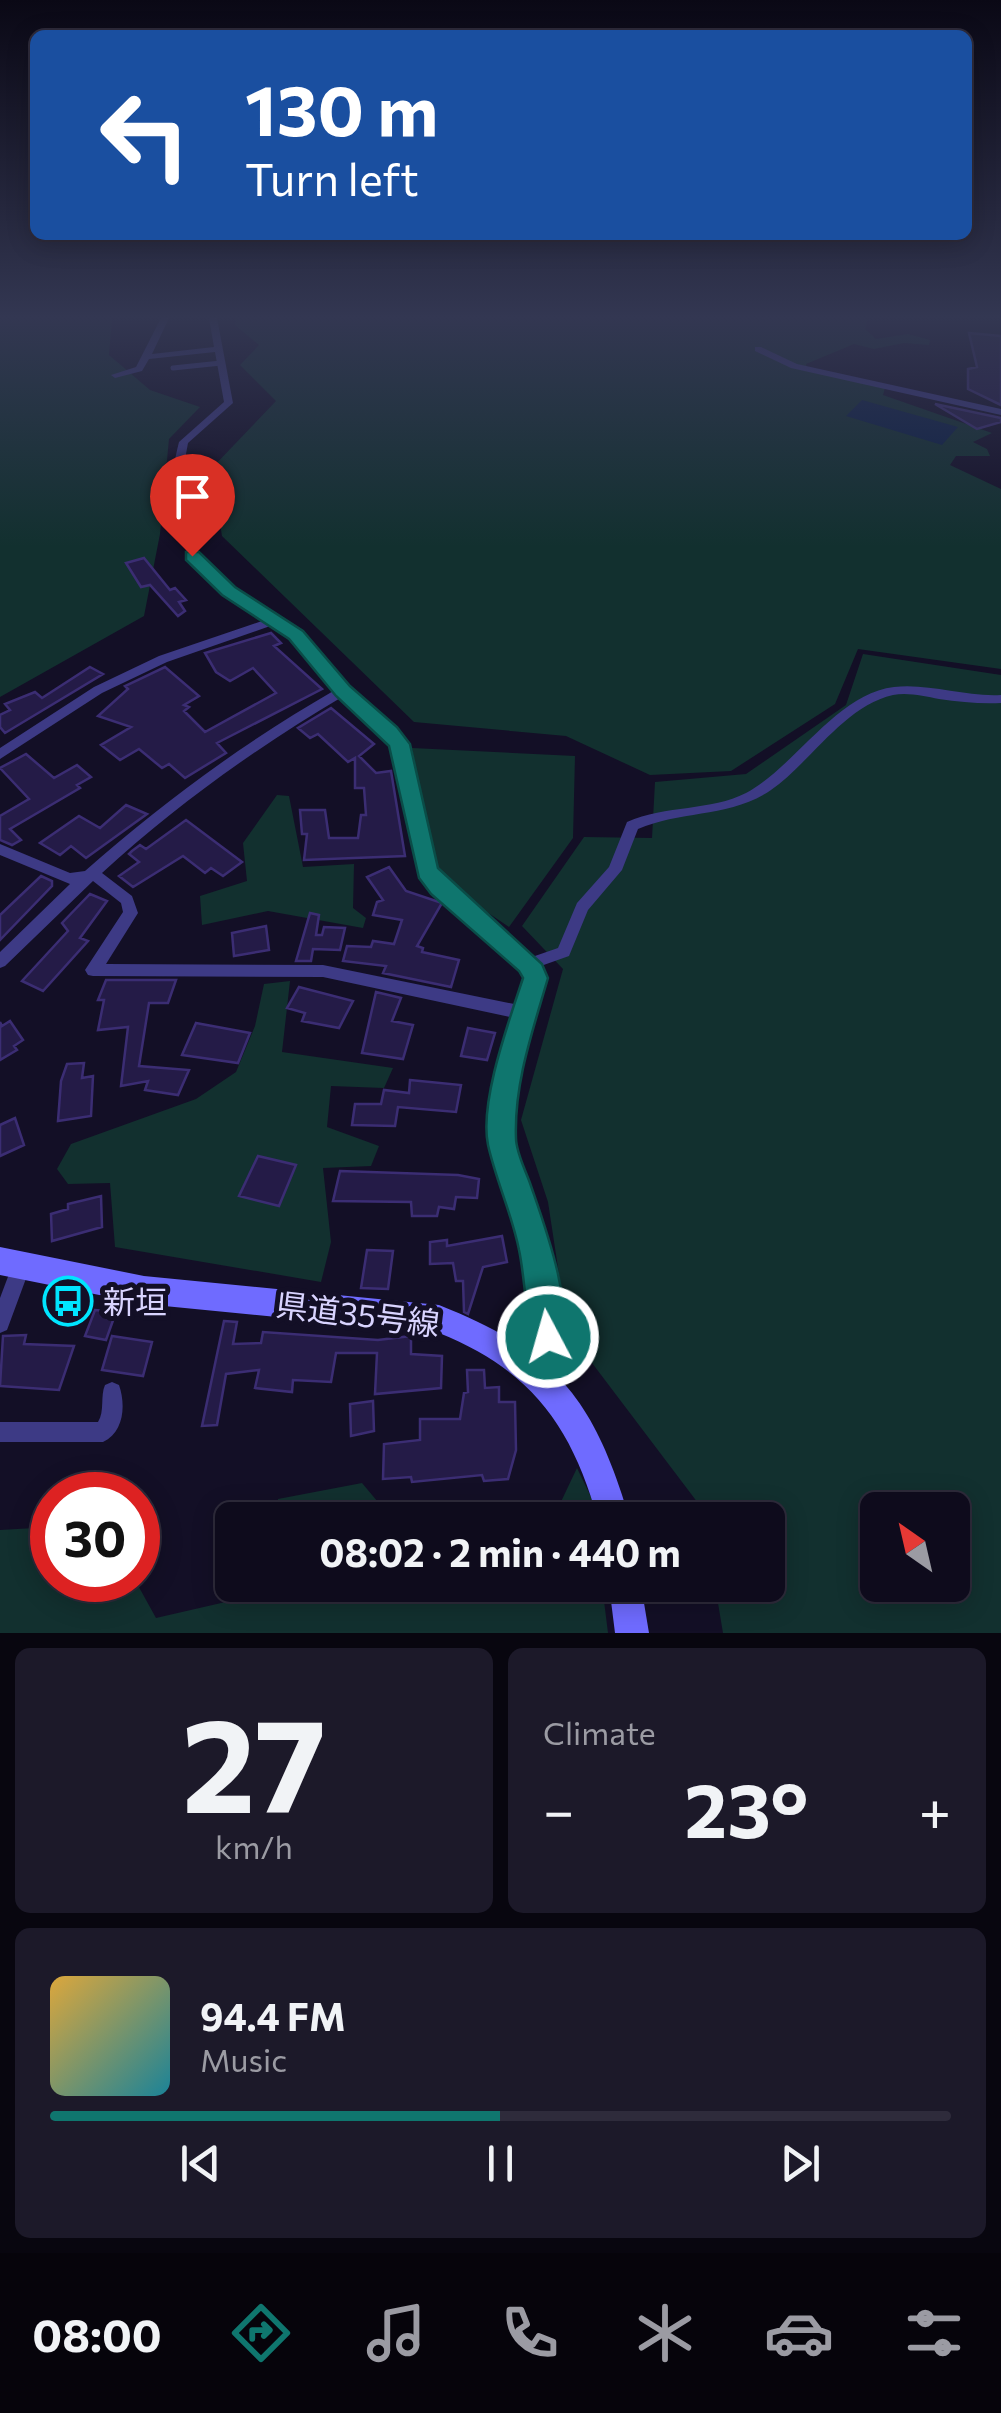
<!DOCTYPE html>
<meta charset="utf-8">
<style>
body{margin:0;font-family:Commissioner,"Noto Sans JP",sans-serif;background:#1c1929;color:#f1f3f6;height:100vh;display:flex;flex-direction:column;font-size:38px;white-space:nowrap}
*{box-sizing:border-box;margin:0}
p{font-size:32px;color:#9b9ba3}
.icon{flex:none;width:55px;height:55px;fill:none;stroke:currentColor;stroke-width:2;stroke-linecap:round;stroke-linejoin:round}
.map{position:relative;height:1633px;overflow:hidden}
.side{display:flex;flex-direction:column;gap:15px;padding:15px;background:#08060f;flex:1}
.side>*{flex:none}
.hud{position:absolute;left:30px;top:30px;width:942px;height:210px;border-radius:15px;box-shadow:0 5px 25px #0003,0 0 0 2px #2e2b3b;background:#1a4fa0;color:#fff;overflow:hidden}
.needle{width:65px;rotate:326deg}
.buttons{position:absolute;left:860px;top:1492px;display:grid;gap:20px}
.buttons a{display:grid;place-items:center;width:110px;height:110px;border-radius:15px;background:#0e0b1c;box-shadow:0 5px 25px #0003,0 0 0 2px #2e2b3b;font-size:50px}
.speed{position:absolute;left:30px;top:1472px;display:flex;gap:20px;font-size:50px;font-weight:700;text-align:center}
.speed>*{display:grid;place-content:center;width:130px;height:130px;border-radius:50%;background:#0e0b1c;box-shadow:0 5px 25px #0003,0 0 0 2px #2e2b3b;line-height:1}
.speed .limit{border:15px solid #d22;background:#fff;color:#111}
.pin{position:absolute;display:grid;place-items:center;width:85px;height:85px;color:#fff;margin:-102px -42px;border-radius:50% 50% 50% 0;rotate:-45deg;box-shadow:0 0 10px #0007}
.pin .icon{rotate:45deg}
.me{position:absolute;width:110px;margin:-55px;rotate:354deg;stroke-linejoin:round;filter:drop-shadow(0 0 8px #0008)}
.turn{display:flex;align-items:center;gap:35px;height:210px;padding:0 50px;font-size:45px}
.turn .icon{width:130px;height:130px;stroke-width:2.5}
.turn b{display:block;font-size:70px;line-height:85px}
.big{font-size:75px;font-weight:700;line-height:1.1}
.side .tile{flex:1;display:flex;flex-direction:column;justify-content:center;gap:15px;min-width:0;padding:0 35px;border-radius:15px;background:#1c1929}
.side .dial{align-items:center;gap:0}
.dial b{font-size:130px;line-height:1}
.song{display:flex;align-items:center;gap:30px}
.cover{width:120px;height:120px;border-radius:15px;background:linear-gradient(135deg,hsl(40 70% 55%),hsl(190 70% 35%))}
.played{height:10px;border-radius:5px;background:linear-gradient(90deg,#0f766e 50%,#2e2b3b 50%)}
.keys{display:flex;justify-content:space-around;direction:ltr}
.heat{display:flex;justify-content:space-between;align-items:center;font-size:55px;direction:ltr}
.side .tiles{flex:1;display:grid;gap:15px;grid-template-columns:1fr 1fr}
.tile:last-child{grid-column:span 2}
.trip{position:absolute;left:215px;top:1502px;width:570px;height:100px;border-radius:15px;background:#0e0b1c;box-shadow:0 5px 25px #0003,0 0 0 2px #2e2b3b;font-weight:700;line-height:100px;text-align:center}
.tabs{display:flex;height:160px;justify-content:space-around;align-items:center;background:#06040b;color:#9b9ba3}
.tabs .icon{width:70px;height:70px}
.tabs .current{color:#0f766e}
.tabs b{font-size:45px;color:#f1f3f6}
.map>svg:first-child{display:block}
.green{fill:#12302f;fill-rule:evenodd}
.water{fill:#0a1f44}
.building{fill:#241b47;stroke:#3b2d73;stroke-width:2.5}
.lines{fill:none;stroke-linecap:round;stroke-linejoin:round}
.lane{stroke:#3d3a85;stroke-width:5}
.street{fill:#3d3a85;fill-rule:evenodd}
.secondary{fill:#6f6bff;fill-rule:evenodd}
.route{fill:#0f766e;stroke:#0a4d48;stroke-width:2.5}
.labels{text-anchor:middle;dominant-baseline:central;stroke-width:10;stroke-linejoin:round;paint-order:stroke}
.near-poi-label{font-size:32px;fill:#d9d4ff;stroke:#130f26;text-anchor:start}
.near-street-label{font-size:32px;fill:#d9d4ff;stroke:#130f26}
</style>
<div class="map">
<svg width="1001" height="1633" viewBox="0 0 1001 1633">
<rect width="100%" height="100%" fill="#130f26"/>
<path class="green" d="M0,318H112L109,355L150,390L200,407L169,439L160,534L144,616L0,697Z
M236,318H868L865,329L876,339L908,334L930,340L929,345L904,343L874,349L854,344L806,364L807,368L885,388L883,395L992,433L973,442L987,449L990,456H956L950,465L1001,489V669L858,649L835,704L731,771L650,775L566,736L414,722L222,536L211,469L276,401L240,365L259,345L235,325Z
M863,654L1001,675V1633H723L715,1585H768V1520H705L704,1511L586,1355L564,1307L548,1202L521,1120L563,969L522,926L584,837L652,838L655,782L746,774L846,705ZM878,1510H952V1585H878Z
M412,748L575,756L573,838L509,927L459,893L434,862Z
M277,795L289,796L303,867L354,864L353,908L366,918L363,928L268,911L202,925L200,896L247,881L243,843Z
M290,981L282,1052L393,1068L384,1088L331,1086L327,1127L379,1146L371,1166L323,1168L331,1242L321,1282L115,1247L110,1183L68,1184L57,1169L71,1144L196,1099L236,1072L255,1026L264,984Z
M577,1468L592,1499L595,1520H547L558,1508Z
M362,1483L393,1520H275L278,1499Z
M52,1527V1580H135L156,1618L265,1593L266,1585H602L608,1633H0V1530Z"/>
<path class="water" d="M862,400L958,427L942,445L846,416Z"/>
<path class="building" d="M969,333L1001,336V405L968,389V369L977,367Z
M935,404L1001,418V422L977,429Z
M144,558L170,590L175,588L186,600L179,602L185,611L178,616L150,585L141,587L126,563Z
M271,633L281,643L274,646L322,689L217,743L226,753L185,778L169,764L162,768L139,749L120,760L101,745L131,727L98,716L128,689L125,686L165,667L199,696L184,705L189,707L184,711L205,732L276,693L253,668L230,681L216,672L205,653Z
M90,667L103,674L5,733L0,727V715L10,710L5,704L35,692L42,698Z
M331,708L374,744L359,756L376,773L391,771L405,856L304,860L307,834H302L300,810H325L329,838H358L361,815H366L364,788H355V758L348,762L318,734L310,738L298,728Z
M26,754L54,778L77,765L91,777L77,785L80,788L10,829L21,840L12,845L0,840V816L29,799L0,768Z
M126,805L147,814L86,858L71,846L60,855L40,843L79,816L100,828Z
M186,820L242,862L223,876L211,868L205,873L183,856L133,887L119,876L139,862L129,854L132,851L140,845L146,849Z
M389,867L406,891L442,903L417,946L423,948L422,952L459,960L451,987L383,973L386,966L343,961L347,946L371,947L373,941L394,944L402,920L373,915L377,902L383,900L367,877Z
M41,876L52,881V886L0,940V915Z
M90,894L107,901L80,938L88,941L43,991L22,981L68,931L62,923Z
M310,913L319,915L316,935H322L324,927L345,928L340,950L313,949L311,961H296Z
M266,926L269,950L234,956L232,933Z
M106,980H176L168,1003H149L139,1066L189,1070L178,1095L145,1090L148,1081L121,1086L128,1027L98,1030L104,1000H98Z
M299,987L353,1001L339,1028L302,1021L305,1013L287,1008Z
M376,992L401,998L392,1021L413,1025L403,1059L362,1053Z
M10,1021L23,1040L14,1046L17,1050L0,1060V1022L2,1026Z
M196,1023L250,1033L238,1063L182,1055Z
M468,1028L495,1033L487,1060L461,1056Z
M84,1063L82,1078L93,1076L91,1116L58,1121L61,1081L67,1064Z
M410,1080L461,1085L456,1112L398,1107L395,1126L352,1125L355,1104H381L384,1090L409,1093Z
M15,1118L24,1145L0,1156V1125Z
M258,1156L296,1165L279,1206L239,1196Z
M340,1171L458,1175L479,1179L477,1198L456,1197L454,1209L439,1207L437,1216H412L411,1202L333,1201Z
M101,1196L102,1227L52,1241L51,1214L68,1209V1204Z
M502,1236L507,1262L483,1267L468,1314L464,1312L463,1281H456L453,1263L430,1264V1242L447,1240V1246Z
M367,1250L393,1251L388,1289L361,1288Z
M95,1310L116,1312L106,1340L85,1336Z
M224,1321L237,1322L233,1344L261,1343L263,1332L378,1340L411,1336V1354L442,1356L441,1388L375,1394L377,1353H336L331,1382L293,1380L292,1392L255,1388L259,1370L226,1374L217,1425L202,1426Z
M26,1335L24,1344L74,1346L59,1390L0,1386L3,1336Z
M112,1336L152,1342L143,1376L102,1370Z
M467,1370H484L485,1388L499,1387V1402H515L516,1450L508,1479L484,1481L482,1475L412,1482L411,1477L383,1479L384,1444L420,1440V1419H460L464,1393L468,1392Z
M373,1401L374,1431L351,1436L350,1404Z"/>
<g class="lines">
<path class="lane" d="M173,368L221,363"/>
<path class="street" d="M161,318H169L152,354L214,347L209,318H217L233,403L188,443L186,454L181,515L198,555L233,589L300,632L347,688L404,742L434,869L459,894L506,930L532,957L558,948L577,903L609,867L627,822C666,805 711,811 746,793C796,766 836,694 894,687C929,683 965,697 1001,695V703C980,704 960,702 939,699C925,696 907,692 893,695C844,706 810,763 771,790C730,818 681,810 638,829L622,870L588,910L569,956L538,967L544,978L518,1059L510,1141L540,1231L557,1306L558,1337L540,1376L533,1379L526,1376L523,1369L538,1336L537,1306L522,1231L492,1141L502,1059L515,1018L323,977L93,976L88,975L85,970L123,912L121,903L93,881L5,966L0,968V952L70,884L0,855V844L70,873L85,871C163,802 245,742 335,690L292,638L273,625L167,662L102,693L0,759V748L94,687L159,656L265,620C190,570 155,537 179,442L224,402L215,352L149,359L142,371L115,378L111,375L136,367ZM342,697L393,747L422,875L449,902L509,951L528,978L519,1005L323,965L106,964L138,913L132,896L102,873C176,805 256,748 342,697Z
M755,347H761L797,364L1001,409V415L791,368L755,351Z
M22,1256L29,1258L31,1265L7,1330L0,1333V1298L15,1258Z
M112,1382L119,1385C126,1405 124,1432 103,1442H0V1422H98C105,1411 100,1396 105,1385Z"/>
<path class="secondary" d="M0,1247L144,1276L439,1305C557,1352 594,1399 630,1520H598C572,1426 531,1370 439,1333L144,1304L0,1275Z
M609,1585H641L649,1633H615Z"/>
</g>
<linearGradient id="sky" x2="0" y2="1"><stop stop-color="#0a0815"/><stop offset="0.58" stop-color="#333752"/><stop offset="1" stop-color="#333752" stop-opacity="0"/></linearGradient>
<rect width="1001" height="547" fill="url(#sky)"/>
<path class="route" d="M186,552H199L235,587L303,631L350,686L397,727L410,744L438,868L542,964L548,978C533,1030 514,1083 516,1138C516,1152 525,1169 530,1183C544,1224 576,1308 559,1349L548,1354L536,1349C526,1326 525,1277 519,1250C512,1214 496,1181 488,1145C479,1102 509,1021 523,978L519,971L431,894L419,878L389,746L336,696L289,639L222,595L186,560Z"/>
<defs>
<g id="bus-ring" transform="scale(2.5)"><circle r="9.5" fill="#130f26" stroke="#00e5ff" stroke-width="1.5"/><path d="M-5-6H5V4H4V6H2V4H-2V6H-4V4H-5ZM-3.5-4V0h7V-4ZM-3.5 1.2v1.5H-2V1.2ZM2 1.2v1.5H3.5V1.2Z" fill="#00e5ff"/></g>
</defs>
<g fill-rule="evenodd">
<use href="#bus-ring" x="68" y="1301"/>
</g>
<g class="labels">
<g class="near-poi-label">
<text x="103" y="1301">新垣</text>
</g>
<g class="near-street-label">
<text transform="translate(358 1313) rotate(7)">県道35号線</text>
</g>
</g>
</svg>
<div class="buttons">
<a><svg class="needle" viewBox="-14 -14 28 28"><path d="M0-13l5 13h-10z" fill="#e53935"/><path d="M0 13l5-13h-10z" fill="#9b9ba3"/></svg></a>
</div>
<div class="speed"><div class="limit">30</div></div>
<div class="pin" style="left:192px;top:556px;background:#d93025"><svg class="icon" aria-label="arrive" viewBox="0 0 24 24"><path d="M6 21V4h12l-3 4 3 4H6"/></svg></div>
<svg class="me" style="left:548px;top:1337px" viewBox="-20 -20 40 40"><circle r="17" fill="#0f766e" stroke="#fff" stroke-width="3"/><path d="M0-11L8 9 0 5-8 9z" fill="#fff"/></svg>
<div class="trip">08:02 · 2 min · 440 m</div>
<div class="hud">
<div class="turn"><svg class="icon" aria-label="left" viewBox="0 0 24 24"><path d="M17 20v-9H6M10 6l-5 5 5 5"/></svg><div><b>130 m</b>Turn left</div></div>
</div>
</div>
<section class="side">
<div class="tiles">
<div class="tile dial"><b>27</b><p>km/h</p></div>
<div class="tile"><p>Climate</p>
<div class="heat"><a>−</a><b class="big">23°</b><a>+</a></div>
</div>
<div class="tile">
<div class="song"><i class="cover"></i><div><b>94.4 FM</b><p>Music</p></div></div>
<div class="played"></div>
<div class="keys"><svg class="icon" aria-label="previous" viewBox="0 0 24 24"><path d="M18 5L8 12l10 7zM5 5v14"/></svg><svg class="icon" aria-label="pause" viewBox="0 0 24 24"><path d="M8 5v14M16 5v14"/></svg><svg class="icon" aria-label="next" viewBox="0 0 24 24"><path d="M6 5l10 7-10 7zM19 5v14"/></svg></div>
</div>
</div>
</section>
<nav class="tabs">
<b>08:00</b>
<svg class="icon current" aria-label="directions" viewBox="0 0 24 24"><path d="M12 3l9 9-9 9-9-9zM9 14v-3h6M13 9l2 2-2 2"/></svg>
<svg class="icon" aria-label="music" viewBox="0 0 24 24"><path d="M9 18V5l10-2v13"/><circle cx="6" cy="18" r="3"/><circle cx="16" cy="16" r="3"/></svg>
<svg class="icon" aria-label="phone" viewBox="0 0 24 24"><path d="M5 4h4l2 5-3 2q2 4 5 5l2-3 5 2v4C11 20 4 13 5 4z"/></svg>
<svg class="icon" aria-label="climate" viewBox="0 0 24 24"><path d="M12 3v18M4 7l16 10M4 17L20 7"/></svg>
<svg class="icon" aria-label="car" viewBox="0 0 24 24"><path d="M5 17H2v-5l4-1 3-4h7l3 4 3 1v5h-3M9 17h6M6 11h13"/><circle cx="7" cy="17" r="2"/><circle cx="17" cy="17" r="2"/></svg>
<svg class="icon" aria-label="filters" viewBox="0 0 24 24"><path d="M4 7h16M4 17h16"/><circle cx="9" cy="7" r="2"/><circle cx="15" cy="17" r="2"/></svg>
</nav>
